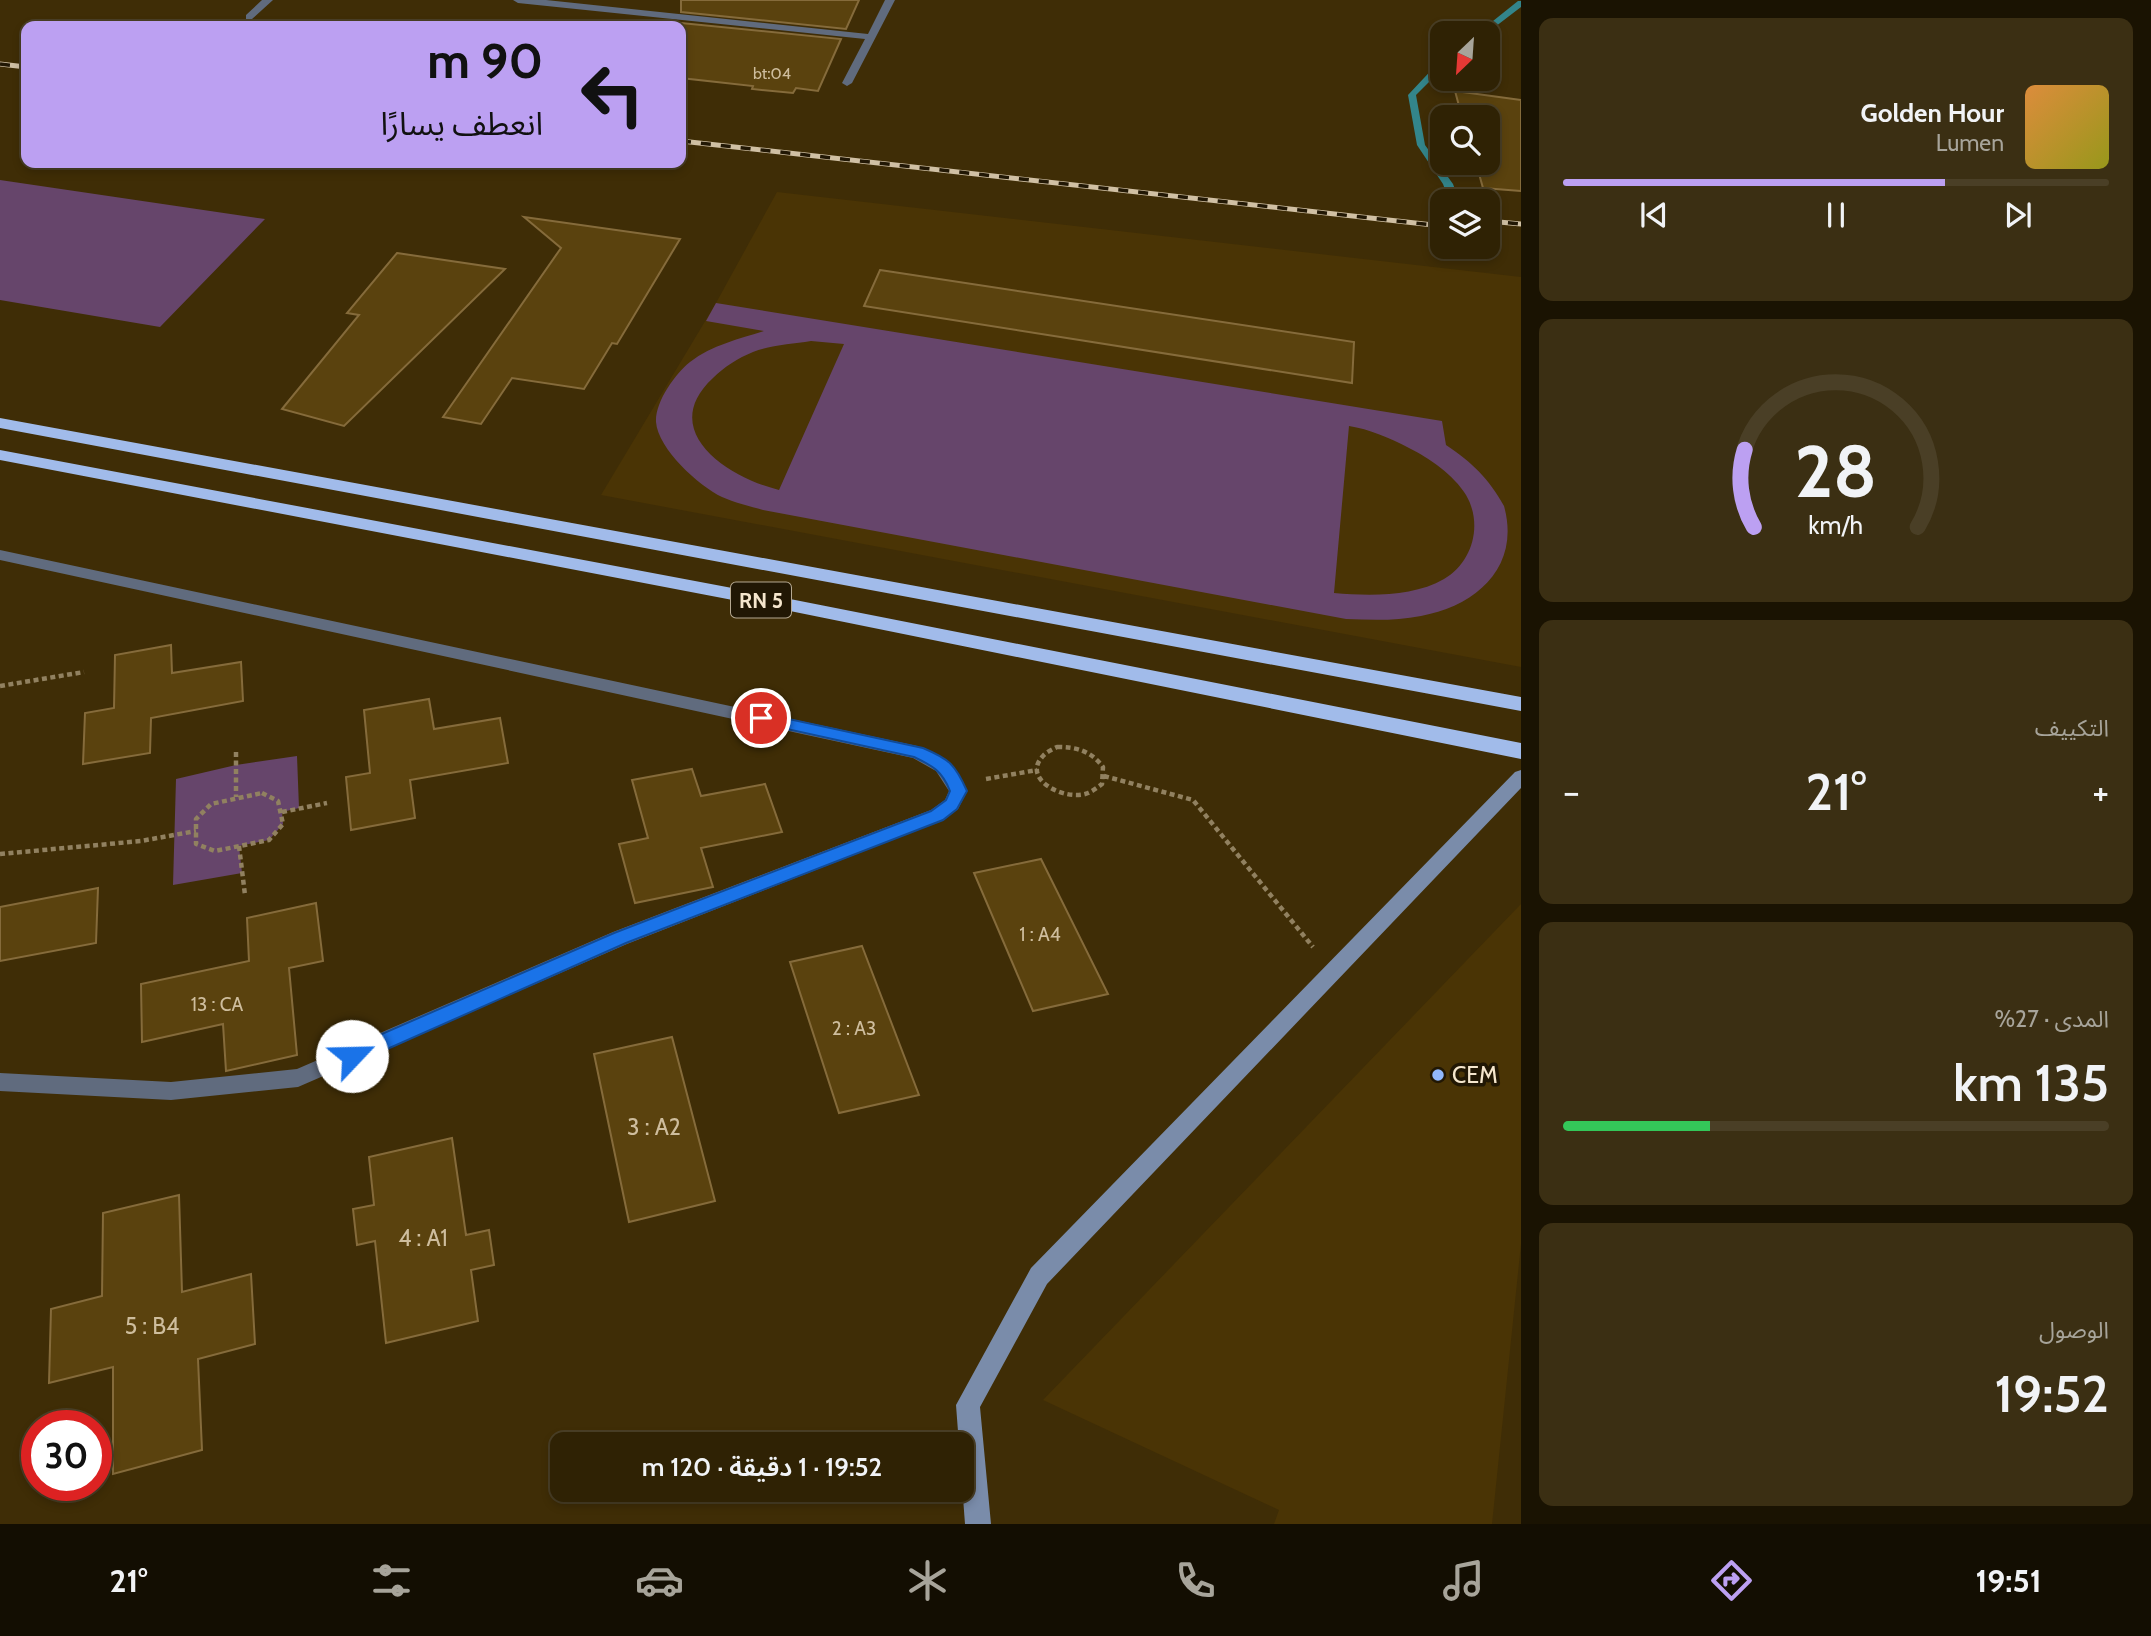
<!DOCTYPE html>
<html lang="ar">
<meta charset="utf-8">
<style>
body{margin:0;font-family:Cabin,"Noto Sans Arabic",sans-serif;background:#3b2f13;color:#f1f3f6;direction:rtl;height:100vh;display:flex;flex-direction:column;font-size:26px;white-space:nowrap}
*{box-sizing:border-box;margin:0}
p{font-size:23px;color:#a7a49a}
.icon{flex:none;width:38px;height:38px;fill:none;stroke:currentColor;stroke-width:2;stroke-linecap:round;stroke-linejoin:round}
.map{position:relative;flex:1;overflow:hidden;direction:ltr}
.panel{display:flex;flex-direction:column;gap:18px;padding:18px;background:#1a1302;width:630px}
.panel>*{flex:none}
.banner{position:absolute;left:21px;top:21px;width:665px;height:147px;border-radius:14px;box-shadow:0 4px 10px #0003,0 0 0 2px #4a3f26;direction:rtl;background:#bca0f2;color:#111;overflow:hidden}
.needle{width:46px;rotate:205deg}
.fabs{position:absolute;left:1430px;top:21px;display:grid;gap:14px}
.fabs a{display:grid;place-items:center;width:70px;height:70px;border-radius:14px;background:#2f2204;box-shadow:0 4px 10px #0003,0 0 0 2px #4a3f26;font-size:35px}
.speed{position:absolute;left:21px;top:1410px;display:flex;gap:14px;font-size:35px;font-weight:700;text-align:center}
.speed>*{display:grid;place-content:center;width:91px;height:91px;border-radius:50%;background:#2f2204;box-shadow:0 4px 10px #0003,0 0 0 2px #4a3f26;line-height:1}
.speed .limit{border:10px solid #d22;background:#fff;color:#111}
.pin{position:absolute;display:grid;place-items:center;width:60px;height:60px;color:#fff;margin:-30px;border:4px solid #fff;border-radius:50%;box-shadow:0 2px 7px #0007}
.me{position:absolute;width:77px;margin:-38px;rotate:66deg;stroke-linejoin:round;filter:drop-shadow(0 0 5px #0008)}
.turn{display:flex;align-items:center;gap:24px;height:147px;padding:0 28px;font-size:32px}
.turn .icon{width:91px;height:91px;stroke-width:2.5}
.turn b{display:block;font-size:49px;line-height:60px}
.big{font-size:52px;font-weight:600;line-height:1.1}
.panel .tile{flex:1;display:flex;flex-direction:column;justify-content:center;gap:10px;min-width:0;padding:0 24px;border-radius:14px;background:#3b2f13}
.panel .dial{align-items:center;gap:0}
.dial svg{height:182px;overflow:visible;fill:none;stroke:#4a3f26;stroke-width:7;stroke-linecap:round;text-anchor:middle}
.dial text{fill:#f1f3f6;stroke:none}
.song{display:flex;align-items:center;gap:21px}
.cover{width:84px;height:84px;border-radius:10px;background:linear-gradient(135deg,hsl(30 70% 55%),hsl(60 70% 35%))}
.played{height:7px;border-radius:4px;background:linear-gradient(90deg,#bca0f2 70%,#4a3f26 70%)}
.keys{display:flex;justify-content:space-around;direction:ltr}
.heat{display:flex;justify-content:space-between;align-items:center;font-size:38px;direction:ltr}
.charge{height:10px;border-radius:5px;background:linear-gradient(90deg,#34c759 27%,#4a3f26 0)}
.trip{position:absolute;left:550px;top:1432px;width:424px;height:70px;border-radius:14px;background:#2f2204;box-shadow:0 4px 10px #0003,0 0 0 2px #4a3f26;font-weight:600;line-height:70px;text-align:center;direction:rtl}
.tabs{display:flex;height:112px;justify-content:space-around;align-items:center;background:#130e02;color:#a7a49a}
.tabs .icon{width:49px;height:49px}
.tabs .selected{color:#bca0f2}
.tabs b{font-size:32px;color:#f1f3f6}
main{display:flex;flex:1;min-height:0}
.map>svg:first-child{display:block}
.built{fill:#4a3405}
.green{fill:#66456b;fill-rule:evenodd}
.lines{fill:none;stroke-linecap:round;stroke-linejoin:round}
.stream{fill:#33858b;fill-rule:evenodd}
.building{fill:#5a420e;stroke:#856b3b;stroke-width:2}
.path{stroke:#918160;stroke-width:4.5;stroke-dasharray:5 3.5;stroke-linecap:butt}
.street{fill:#606b7e;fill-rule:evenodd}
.secondary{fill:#7a8caa;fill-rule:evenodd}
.highway{fill:#a1bbea;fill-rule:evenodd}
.rail-casing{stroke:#d0c0a4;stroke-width:5}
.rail{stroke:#211704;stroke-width:3.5;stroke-dasharray:10;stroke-linecap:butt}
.route{fill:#1a73e8;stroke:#114b97;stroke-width:2}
.poi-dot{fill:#91b8fd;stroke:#211704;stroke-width:2.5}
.labels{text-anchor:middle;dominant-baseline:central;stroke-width:7;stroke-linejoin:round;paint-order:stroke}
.far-number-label{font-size:16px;fill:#cebd9d}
.number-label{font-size:19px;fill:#cebd9d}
.shield{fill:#211704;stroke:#b5a891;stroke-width:2}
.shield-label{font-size:21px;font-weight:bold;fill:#f5e6cd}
.poi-label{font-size:23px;fill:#f5e6cd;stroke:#211704;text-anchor:start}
.near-number-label{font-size:23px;fill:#cebd9d}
</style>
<main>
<section class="panel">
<div class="tile">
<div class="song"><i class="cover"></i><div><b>Golden Hour</b><p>Lumen</p></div></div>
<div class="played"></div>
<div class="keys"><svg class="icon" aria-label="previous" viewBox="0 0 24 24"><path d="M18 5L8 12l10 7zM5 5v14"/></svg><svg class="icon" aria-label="pause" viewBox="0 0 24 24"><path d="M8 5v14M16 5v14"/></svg><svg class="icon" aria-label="next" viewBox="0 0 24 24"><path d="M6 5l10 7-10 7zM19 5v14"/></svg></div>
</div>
<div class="tile dial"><svg viewBox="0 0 100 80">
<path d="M14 69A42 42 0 1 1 86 69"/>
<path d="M14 69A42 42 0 0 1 10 35" stroke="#bca0f2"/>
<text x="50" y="56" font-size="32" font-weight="700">28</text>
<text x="50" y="72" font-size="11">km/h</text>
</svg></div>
<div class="tile"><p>التكييف</p>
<div class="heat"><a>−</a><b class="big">21°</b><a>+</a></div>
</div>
<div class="tile"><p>المدى · 27%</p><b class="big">135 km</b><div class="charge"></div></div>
<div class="tile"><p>الوصول</p><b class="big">19:52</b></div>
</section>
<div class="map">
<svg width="1521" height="1524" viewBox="0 0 1521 1524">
<rect width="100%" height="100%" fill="#3f2d06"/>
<path class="built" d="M777,192L1521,277V667L601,495L716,303Z
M1521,904V1244L1492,1524H1274L1279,1510L1043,1400Z"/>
<path class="green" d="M0,180L265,219L160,327L0,300Z
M716,303L1442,421L1446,445C1472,462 1489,479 1504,506C1521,567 1476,606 1421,616C1396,621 1372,620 1346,619L763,510C750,506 735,503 722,497C699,486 658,449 656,422C655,402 675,374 690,362C712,345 739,339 764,331L706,321ZM811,341L844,344L779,490C729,478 656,431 713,378C724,367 738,358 753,352C771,345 792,344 811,341ZM1349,426C1369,429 1390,438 1409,448C1429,458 1454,475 1466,495C1483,524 1473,562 1444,579C1413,597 1369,596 1334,593Z
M297,756L299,808L282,812L283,824L269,840L239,846L242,873L173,885L176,779L236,765Z"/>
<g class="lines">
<path class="stream" d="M1518,1H1521V7L1487,33H1478Z
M1439,62H1442V69L1416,95L1425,145L1453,184L1457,195L1452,198L1447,195L1443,184L1417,145L1408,95Z"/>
</g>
<path class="building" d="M681,0H859L846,29L681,12Z
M681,23L841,39L818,91L796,88L793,93L752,89L753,86L681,78Z
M1455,91L1521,100V191L1483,188L1476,163H1488V117H1462Z
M524,217L680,239L617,344L612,343L584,389L512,378L481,424L443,417L561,248Z
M397,253L505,269L344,426L282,409L359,315L347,313Z
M880,270L1354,342L1352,383L864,306Z
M171,645L172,673L241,662L243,701L151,718L150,753L83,764L85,713L114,708L115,655Z
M429,699L434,729L500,718L508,763L410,780L415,818L351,830L346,777L370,773L364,710Z
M692,769L701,796L765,784L782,832L701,848L713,887L635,903L619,844L648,838L632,780Z
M1041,859L1108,994L1033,1011L974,873Z
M98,888L96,943L0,961V907Z
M316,903L323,961L289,968L297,1055L226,1071L223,1024L142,1042L141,984L249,961L247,918Z
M862,946L919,1095L839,1113L790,962Z
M672,1037L715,1201L629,1222L594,1054Z
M452,1138L466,1235L489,1230L494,1265L471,1270L478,1321L386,1343L375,1241L357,1245L353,1209L374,1205L369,1157Z
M179,1195L182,1292L251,1274L255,1344L198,1359L202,1450L113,1474V1367L49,1383L51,1309L102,1296L103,1213Z"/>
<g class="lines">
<path class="path" d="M0,686L84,672
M1057,747C1077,747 1091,751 1103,767L1102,784C1098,787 1093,791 1088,793C1067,802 1020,780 1043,756C1046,752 1053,749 1057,747Z
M236,752V797
M1104,776L1193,800L1313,947
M986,779L1037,770
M262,793L278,801L283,824L269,840L215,851L196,844V819L211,804Z
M282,812L327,803
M239,846L245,895
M0,854L141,841L196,831"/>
<path class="street" d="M262,0H273L252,19H246V15Z
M513,0H546L868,34L885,0H895L852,83L847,86L842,83L865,39L518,3Z
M0,550L917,746L949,762L967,791L958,809L943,820L627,944L298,1087L171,1100L0,1091V1073L171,1082L297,1069L613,932L931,810L945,800L949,791L936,771L913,758L0,560Z"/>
<path class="secondary" d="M1521,770V788L1047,1284L980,1407L991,1524H965L956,1405L1031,1268L1515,772Z"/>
<path class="highway" d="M0,418L1521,697V711L0,428Z
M0,450L790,599L1521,743V759L790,611L0,460Z"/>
<g class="rail-casing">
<path id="rail" d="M0,64L26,67
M681,141L1442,226
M1488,221L1521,224"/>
</g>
<use href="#rail" class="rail"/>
</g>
<path class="route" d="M761,713L923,748C949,759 955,764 967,791L957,809L943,820L626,943L358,1062L352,1064L345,1062L342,1056L345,1050L614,933L931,811L946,800L950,791C942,771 933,766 914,757L755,722L753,718L755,714Z"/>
<circle class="poi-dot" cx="1438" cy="1075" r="7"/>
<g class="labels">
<g class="far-number-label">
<text x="772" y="73">bt:04</text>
</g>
<g class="number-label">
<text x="1040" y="934">1 : A4</text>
<text x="217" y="1004">13 : CA</text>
<text x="854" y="1028">2 : A3</text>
</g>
<rect class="shield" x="731" y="582.5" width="60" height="35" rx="5"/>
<g class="shield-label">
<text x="761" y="600">RN 5</text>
</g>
<g class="poi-label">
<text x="1452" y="1075">CEM</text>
</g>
<g class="near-number-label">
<text x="654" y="1127">3 : A2</text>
<text x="423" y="1238">4 : A1</text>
<text x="152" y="1326">5 : B4</text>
</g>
</g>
</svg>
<div class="fabs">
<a><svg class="needle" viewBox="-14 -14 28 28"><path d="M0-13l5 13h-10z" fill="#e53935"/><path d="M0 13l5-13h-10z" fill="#a7a49a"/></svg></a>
<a><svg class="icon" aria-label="search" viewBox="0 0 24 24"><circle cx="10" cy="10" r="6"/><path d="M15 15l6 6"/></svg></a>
<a><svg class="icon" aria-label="layers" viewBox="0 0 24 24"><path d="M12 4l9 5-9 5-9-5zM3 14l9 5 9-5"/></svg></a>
</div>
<div class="speed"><div class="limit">30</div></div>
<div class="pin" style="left:761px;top:718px;background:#d93025"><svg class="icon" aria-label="arrive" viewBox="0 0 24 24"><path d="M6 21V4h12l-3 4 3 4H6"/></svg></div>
<svg class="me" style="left:352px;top:1056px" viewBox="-20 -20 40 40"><circle r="19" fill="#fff"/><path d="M0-13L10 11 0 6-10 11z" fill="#1a73e8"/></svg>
<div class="trip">19:52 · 1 دقيقة · 120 m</div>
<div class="banner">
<div class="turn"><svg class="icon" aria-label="left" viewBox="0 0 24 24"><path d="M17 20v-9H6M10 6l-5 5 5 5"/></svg><div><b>90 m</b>انعطف يسارًا</div></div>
</div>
</div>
</main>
<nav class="tabs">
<b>19:51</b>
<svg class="icon selected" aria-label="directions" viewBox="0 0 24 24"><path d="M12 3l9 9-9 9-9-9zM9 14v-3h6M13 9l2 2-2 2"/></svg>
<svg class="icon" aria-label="music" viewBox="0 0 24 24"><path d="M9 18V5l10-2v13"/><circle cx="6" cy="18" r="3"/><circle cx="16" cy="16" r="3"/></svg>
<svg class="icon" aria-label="phone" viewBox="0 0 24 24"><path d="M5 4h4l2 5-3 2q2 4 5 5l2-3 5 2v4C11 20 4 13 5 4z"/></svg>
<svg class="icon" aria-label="climate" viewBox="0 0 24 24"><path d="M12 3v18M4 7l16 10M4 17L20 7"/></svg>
<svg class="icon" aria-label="car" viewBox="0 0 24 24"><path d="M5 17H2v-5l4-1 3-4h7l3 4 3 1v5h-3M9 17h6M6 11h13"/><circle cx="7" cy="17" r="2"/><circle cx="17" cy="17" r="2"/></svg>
<svg class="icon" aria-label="filters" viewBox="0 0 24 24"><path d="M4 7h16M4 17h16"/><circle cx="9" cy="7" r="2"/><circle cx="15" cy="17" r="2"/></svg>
<b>21°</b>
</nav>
